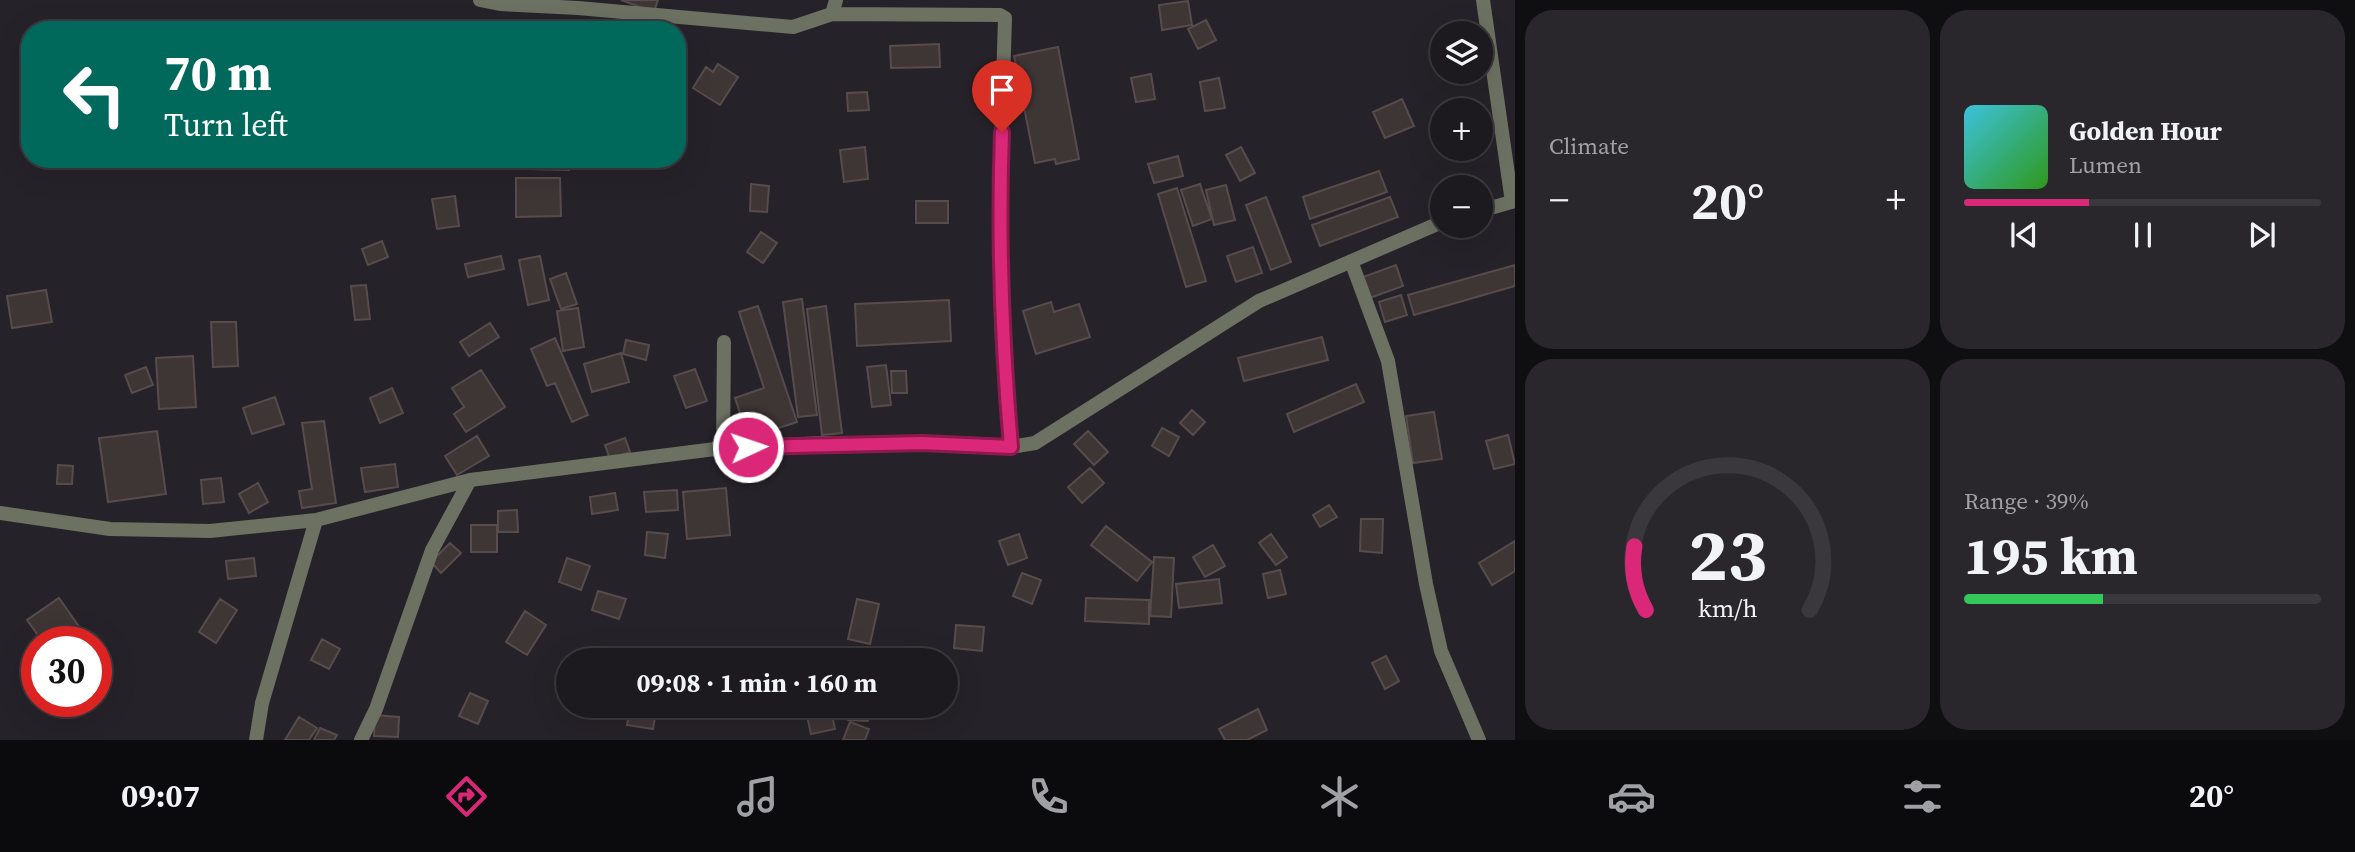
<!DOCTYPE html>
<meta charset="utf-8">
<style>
body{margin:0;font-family:"Source Serif 4",serif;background:#29272c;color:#f1f3f6;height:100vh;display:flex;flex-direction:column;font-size:26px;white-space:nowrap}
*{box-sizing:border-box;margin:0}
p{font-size:23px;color:#a0a1a4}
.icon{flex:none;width:38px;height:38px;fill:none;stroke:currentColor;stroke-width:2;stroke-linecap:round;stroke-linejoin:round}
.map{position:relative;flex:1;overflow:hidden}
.details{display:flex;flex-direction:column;gap:10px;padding:10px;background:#0f0e11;width:840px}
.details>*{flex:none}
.guide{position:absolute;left:21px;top:21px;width:665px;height:147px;border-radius:28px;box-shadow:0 7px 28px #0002,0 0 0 2px #3a383d;background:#00695c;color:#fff;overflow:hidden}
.buttons{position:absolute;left:1430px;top:21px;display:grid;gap:14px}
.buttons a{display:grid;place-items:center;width:63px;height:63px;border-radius:50%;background:#1c1a1f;box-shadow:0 7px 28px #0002,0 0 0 2px #3a383d;font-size:35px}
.speed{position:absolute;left:21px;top:626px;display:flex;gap:14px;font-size:35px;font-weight:700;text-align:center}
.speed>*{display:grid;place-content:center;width:91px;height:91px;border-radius:50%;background:#1c1a1f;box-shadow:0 7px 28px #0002,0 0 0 2px #3a383d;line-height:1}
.speed .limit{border:10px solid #d22;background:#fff;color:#111}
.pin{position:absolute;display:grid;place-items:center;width:60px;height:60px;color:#fff;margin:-72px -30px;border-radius:50% 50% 50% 0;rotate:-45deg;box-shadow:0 0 7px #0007}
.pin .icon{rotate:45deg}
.me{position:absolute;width:77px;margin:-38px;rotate:87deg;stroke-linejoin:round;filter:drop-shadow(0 0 5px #0008)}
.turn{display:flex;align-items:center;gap:24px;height:147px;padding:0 28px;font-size:32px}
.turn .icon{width:91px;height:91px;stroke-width:2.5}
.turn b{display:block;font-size:49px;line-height:60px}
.big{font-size:52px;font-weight:700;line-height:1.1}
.details .tile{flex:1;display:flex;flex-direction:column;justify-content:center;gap:10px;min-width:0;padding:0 24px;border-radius:28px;background:#29272c}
.details .dial{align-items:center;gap:0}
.dial svg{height:182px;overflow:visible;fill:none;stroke:#3a383d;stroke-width:7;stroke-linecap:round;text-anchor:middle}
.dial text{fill:#f1f3f6;stroke:none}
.song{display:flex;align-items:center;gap:21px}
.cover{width:84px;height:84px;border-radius:10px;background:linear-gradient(135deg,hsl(190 70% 55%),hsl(110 70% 35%))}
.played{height:7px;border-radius:4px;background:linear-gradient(90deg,#db2777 35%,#3a383d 35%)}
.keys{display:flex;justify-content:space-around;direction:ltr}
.heat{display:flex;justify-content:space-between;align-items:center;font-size:38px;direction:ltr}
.charge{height:10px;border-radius:5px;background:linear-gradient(90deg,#34c759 39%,#3a383d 0)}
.details .tiles{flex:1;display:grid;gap:10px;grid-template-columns:repeat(2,1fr)}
.trip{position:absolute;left:556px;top:648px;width:402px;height:70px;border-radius:35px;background:#1c1a1f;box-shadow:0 7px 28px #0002,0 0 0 2px #3a383d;font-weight:700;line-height:70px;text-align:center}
.menu{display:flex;height:112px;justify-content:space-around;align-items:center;background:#0b0a0c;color:#a0a1a4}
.menu .icon{width:49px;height:49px}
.menu .on{color:#db2777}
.menu b{font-size:32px;color:#f1f3f6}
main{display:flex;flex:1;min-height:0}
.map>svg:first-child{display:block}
.building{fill:#3e3535;stroke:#564c4b;stroke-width:2}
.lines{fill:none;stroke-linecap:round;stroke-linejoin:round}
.minor{stroke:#6d7162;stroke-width:14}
.route-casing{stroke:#8e194d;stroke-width:18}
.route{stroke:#db2777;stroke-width:12}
</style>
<main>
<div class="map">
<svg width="1515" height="740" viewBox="0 0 1515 740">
<rect width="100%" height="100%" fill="#262229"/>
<path class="building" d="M621,0H658L654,12Z
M1188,1L1192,25L1162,30L1159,5Z
M1206,20L1216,40L1198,49L1188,29Z
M939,44L940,67L891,68L890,46Z
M1058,47L1079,159L1056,164L1055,159L1035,163L1014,56Z
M718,64L738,77L720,105L693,88L706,67L713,72Z
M1151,74L1155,99L1136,102L1131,78Z
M1219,78L1225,108L1205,111L1200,82Z
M867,92L869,110L848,111L847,93Z
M1402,99L1414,126L1385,138L1373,112Z
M865,147L868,179L844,182L840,150Z
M1241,147L1255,173L1240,181L1226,155Z
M1178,156L1183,176L1154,183L1148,164Z
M528,159H569V170L528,169Z
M1379,171L1387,192L1310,219L1303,197Z
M516,178H560L561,216L516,217Z
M751,184L769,186L767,212L750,211Z
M1200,184L1212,219L1193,226L1181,190Z
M1226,185L1235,220L1214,225L1206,190Z
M1177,188L1206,281L1186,287L1158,194Z
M455,196L459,226L437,229L432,199Z
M1266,197L1291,262L1271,270L1246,205Z
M1390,197L1398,217L1320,246L1312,225Z
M916,201H948V223H916Z
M761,232L777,243L763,263L747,252Z
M382,241L388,257L368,265L362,249Z
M1253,247L1262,273L1236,282L1227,256Z
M501,256L504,269L468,277L465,264Z
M540,256L549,300L528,305L519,260Z
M1396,265L1403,286L1370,298L1363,277Z
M1515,265V286L1414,315L1408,295Z
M566,273L577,304L561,309L550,279Z
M366,285L370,319L355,320L351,286Z
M46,290L52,322L12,328L7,296Z
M1401,295L1407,315L1385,322L1379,302Z
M802,299L817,415L798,417L783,302Z
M949,300L951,341L857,346L855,304Z
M1051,302L1054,312L1079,304L1090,337L1036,354L1023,311Z
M758,306L797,422L748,438L735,398L764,388L739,312Z
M826,306L842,433L822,435L807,309Z
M578,308L584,347L563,351L557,311Z
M211,322H236L238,366L213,367Z
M490,323L499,337L469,356L460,342Z
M1322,337L1328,360L1244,381L1238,358Z
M555,338L588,415L572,422L555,383L547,386L531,349Z
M626,340L649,345L646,360L623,354Z
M621,353L629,382L592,392L584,364Z
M193,356L196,407L159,409L156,358Z
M886,365L891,405L872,407L867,367Z
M146,367L153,385L132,393L125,375Z
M695,369L707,401L686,408L674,376Z
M481,370L505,407L466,432L454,414L464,407L452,388Z
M891,371H906L907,393H892Z
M1356,384L1364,402L1294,432L1287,414Z
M392,388L403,413L380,423L370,398Z
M275,397L284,424L252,434L243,408Z
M1192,410L1205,422L1193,435L1180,423Z
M1434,412L1442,459L1413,463L1406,416Z
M324,421L336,503L302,508L299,491L312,489L302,423Z
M1162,428L1179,437L1169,456L1152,446Z
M157,431L166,494L108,502L99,438Z
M1088,431L1108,452L1094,465L1074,444Z
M1508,435L1515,464L1494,469L1486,441Z
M477,436L489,456L457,475L445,456Z
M625,438L630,452L610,459L605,445Z
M395,464L398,487L365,492L361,468Z
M58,465L73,466L72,484H57Z
M1090,468L1104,483L1082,503L1068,487Z
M221,478L224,502L203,504L201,480Z
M258,483L268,502L249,513L239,494Z
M726,488L730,535L687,539L683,492Z
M677,490L678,510L646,512L644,492Z
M615,493L618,510L592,514L590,497Z
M1329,505L1337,517L1320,527L1313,515Z
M517,510L518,532H498V511Z
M1361,519H1383L1382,553L1360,551Z
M471,525H497V552H471Z
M1106,526L1152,562L1137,581L1091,545Z
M647,532L668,534L665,558L645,555Z
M1019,534L1027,558L1008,565L999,541Z
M1271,534L1287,557L1276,565L1259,543Z
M1515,541V571L1492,585L1479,563Z
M450,543L461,553L441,573L431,562Z
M1213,545L1225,566L1205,577L1193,557Z
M1154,557L1174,558L1171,617L1150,616Z
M254,558L256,576L228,579L226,561Z
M567,558L590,566L581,590L559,582Z
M1280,570L1286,594L1268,598L1263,574Z
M1022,573L1041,580L1032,604L1013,596Z
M1219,579L1222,603L1179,608L1176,584Z
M598,591L626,599L619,619L592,610Z
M59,598L90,642H43L27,620Z
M1086,598L1149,600V624L1085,621Z
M220,599L237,610L216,643L199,632Z
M857,599L879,604L870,644L848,639Z
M525,611L546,625L527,655L506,642Z
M956,625L984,627L982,651L954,648Z
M322,639L340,649L329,669L311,660Z
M96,651L111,671L96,681Z
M1386,656L1399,681L1385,689L1372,663Z
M470,693L488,701L478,724L459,716Z
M631,705H657L653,729L627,725Z
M830,705L835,729L811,734L805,707Z
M849,705H869L868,721L848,720Z
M1258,709L1267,730L1247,740H1225L1219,729Z
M375,715L399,717L398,737L374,736Z
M299,717L317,728L309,740H285Z
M850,722L869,729L865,740H843Z
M320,728L337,735L334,740H314Z"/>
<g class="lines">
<path class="minor" d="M480,0L500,4L578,8L793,27L832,14L1000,15L1005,18L999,214L1002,339L1011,447
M1483,0L1512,202
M832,14L836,0
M1480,211L1515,201
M1351,261L1388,361L1426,584L1441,651L1479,740
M723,448L724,342
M0,513L110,529L210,531L316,520L470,480L723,448L823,443H922L1011,447L1035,443L1259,301L1442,222
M256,740L262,703L316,520
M361,740L376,709L432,550L470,480"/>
</g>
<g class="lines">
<g class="route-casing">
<path id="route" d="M748,447L922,443L1011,447C1002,342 998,238 1002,132"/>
</g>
<use href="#route" class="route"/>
</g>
</svg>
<div class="buttons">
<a><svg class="icon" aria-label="layers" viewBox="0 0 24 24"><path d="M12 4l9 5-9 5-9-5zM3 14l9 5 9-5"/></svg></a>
<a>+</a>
<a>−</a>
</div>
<div class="speed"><div class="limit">30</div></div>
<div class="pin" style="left:1002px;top:132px;background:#d93025"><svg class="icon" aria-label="arrive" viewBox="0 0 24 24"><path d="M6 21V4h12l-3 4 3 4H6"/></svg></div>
<svg class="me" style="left:748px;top:447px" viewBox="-20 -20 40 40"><circle r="17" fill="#db2777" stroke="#fff" stroke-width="3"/><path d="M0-11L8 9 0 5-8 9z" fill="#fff"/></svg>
<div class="trip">09:08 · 1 min · 160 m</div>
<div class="guide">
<div class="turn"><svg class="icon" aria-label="left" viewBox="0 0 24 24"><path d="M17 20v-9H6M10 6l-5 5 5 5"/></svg><div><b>70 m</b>Turn left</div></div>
</div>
</div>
<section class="details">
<div class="tiles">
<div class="tile"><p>Climate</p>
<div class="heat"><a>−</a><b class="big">20°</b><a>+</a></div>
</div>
<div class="tile">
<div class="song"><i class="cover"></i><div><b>Golden Hour</b><p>Lumen</p></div></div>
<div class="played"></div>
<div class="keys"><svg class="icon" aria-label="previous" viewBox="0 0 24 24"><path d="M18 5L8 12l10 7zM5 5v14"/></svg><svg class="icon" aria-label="pause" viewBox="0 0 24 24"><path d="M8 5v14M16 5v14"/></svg><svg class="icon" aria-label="next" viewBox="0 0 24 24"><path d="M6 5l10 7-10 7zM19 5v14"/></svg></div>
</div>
<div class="tile dial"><svg viewBox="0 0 100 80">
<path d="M14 69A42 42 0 1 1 86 69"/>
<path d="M14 69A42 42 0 0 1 9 41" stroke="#db2777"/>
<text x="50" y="56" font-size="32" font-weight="700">23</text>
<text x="50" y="72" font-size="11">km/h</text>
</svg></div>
<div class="tile"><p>Range · 39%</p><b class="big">195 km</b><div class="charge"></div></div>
</div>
</section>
</main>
<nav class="menu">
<b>09:07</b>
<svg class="icon on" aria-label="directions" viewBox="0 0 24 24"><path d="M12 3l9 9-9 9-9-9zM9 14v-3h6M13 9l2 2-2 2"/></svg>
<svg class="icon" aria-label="music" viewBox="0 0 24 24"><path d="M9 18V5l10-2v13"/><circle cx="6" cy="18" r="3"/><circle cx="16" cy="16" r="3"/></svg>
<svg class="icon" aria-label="phone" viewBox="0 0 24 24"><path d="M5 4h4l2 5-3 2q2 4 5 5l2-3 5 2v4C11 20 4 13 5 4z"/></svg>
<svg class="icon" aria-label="climate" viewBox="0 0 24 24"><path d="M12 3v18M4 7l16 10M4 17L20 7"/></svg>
<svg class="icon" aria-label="car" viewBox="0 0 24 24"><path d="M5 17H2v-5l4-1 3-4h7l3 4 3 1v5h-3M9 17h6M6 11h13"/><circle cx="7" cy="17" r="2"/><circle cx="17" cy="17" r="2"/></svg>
<svg class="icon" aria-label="filters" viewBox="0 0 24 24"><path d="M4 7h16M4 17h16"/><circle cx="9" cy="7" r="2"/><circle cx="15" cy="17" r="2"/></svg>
<b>20°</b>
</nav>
